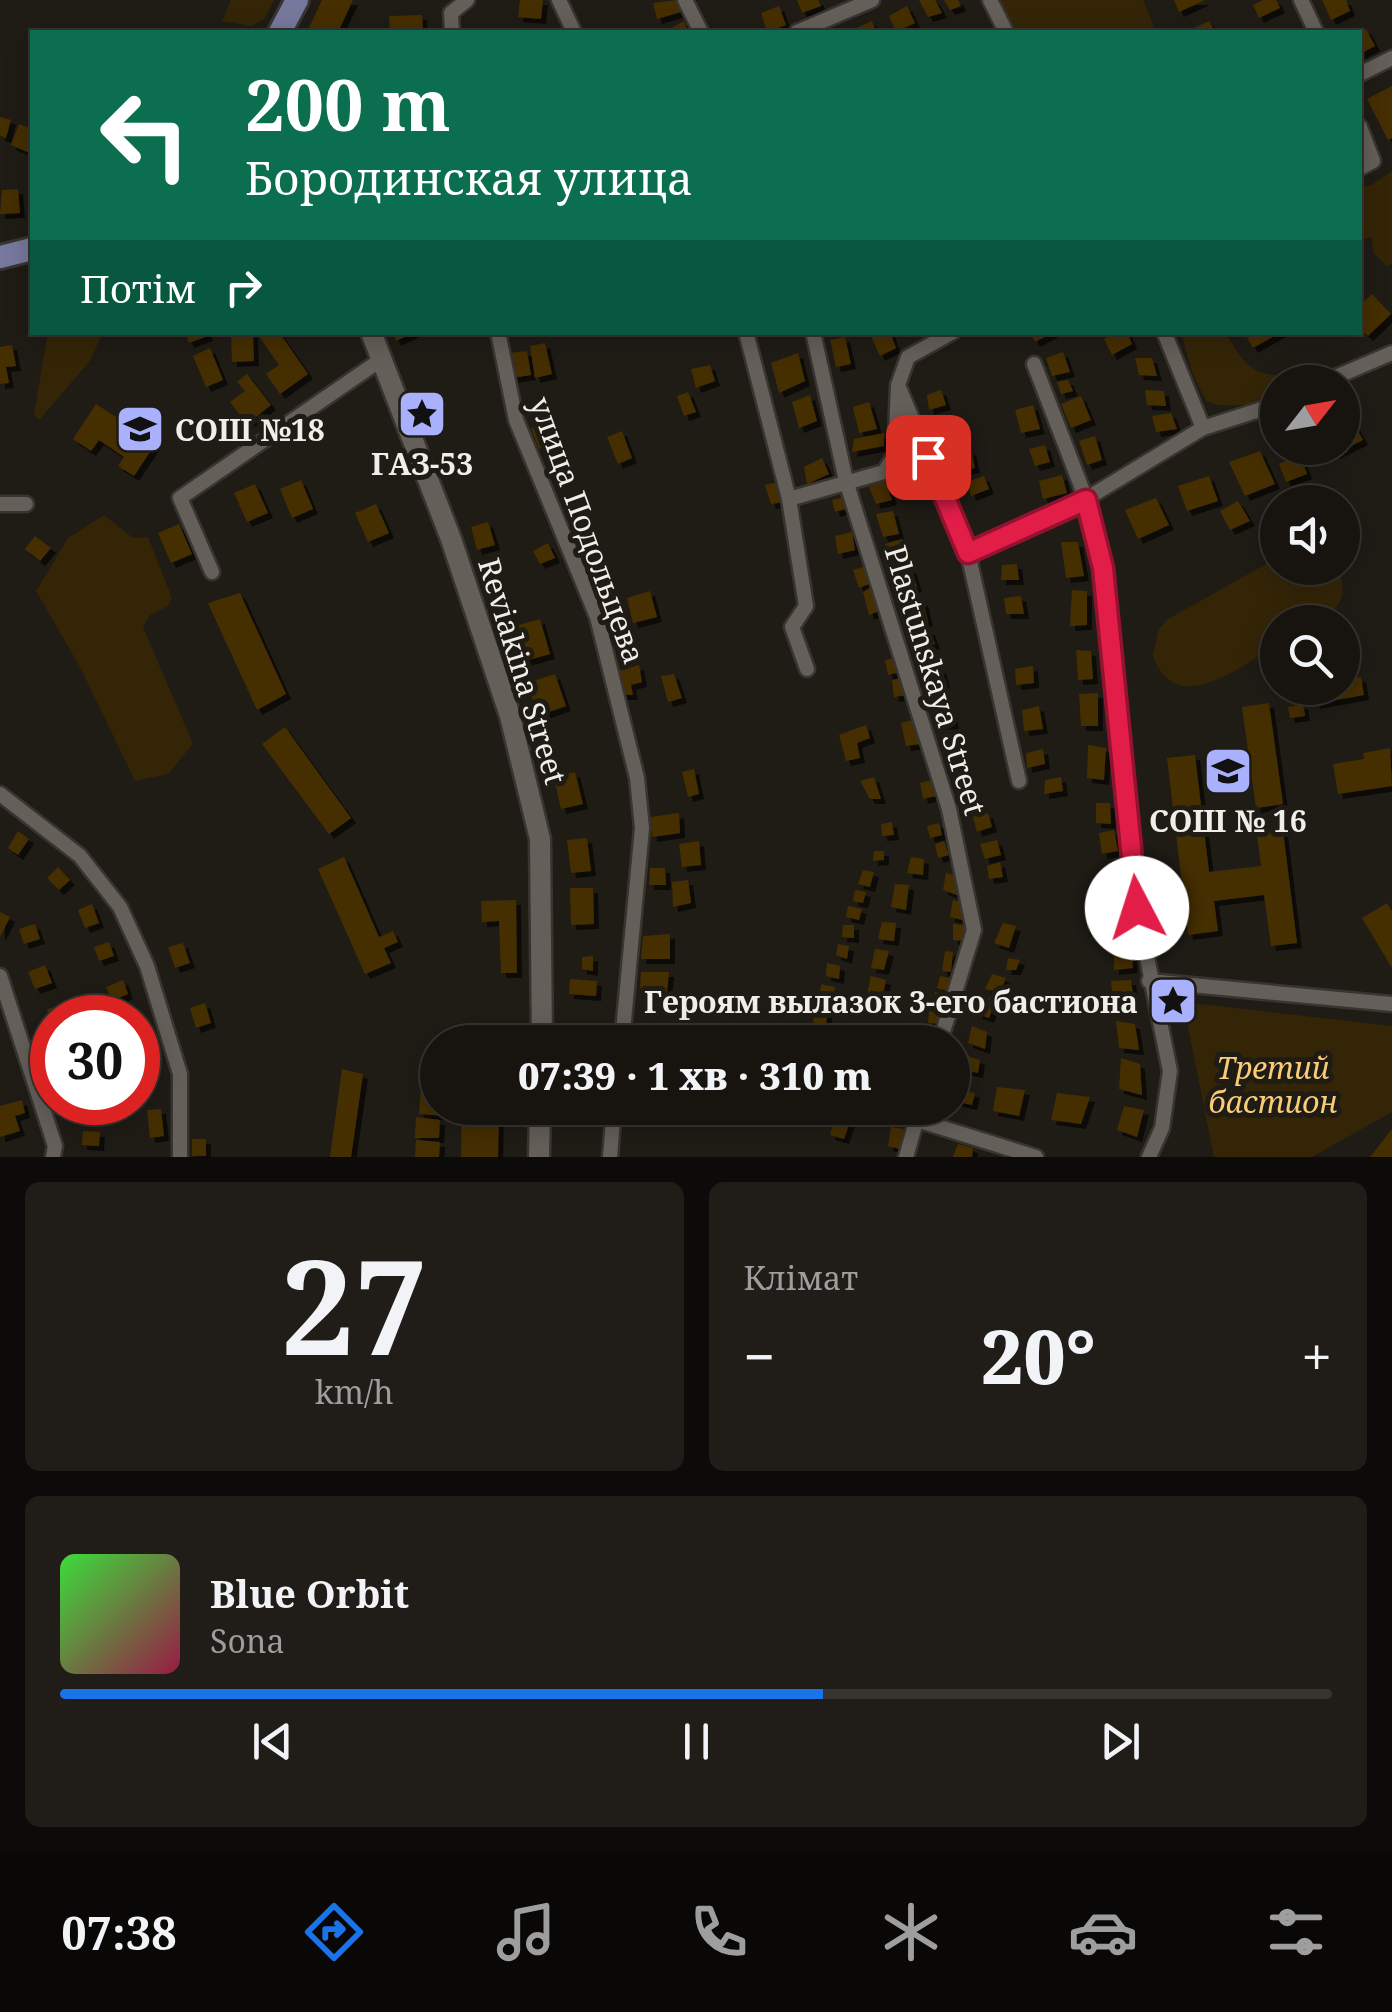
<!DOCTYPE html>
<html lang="uk">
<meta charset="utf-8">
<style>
body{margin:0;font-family:"Noto Serif",serif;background:#201d19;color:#f1f3f6;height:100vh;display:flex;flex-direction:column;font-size:38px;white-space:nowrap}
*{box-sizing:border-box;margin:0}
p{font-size:32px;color:#9e9e9f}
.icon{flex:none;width:55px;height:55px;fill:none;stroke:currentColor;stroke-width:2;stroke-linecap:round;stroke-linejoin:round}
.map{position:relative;height:1157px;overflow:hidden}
.drawer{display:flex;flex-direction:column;gap:25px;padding:25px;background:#0d0b09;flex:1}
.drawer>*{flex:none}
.banner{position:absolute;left:30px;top:30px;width:1332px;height:305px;border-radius:0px;box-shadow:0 5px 25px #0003,0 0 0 2px #363330;background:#0b6e4f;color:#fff;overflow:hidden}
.needle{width:65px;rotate:59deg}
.buttons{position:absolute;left:1260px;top:365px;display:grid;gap:20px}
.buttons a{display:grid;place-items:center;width:100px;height:100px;border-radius:50%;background:#171410;box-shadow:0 5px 25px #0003,0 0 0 2px #363330;font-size:50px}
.speed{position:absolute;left:30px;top:995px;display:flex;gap:20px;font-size:50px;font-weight:700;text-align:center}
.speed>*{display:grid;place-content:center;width:130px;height:130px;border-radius:50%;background:#171410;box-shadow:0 5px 25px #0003,0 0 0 2px #363330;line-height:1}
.speed .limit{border:15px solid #d22;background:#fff;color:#111}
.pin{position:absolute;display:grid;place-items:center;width:85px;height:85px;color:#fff;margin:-42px;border-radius:20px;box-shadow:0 5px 15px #0006}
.me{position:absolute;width:110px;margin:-55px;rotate:355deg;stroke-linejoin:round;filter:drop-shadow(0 0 8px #0008)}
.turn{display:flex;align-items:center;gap:35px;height:210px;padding:0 50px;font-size:45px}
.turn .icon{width:130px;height:130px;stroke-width:2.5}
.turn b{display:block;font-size:70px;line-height:85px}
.then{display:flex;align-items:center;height:95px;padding:0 50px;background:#0003;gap:20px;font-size:38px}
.big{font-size:75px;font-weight:800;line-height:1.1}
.drawer .card{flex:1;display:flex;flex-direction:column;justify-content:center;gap:15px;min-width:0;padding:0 35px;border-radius:15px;background:#201d19}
.drawer .dial{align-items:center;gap:0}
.dial b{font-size:130px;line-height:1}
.song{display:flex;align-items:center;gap:30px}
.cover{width:120px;height:120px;border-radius:15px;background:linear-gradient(135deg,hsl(120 70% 55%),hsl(340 70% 35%))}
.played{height:10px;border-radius:5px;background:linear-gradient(90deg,#1a73e8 60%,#363330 60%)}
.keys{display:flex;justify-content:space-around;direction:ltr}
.heat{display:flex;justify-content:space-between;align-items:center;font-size:55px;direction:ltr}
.drawer .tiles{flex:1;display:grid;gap:25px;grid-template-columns:1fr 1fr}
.card:last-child{grid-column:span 2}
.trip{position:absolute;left:420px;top:1025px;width:550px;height:100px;border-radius:50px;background:#171410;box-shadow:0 5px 25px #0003,0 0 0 2px #363330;font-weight:800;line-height:100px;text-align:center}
.dock{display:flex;height:160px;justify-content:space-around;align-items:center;background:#090806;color:#9e9e9f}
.dock .icon{width:70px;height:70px}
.dock .on{color:#1a73e8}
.dock b{font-size:45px;color:#f1f3f6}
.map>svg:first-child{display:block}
.green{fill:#342507}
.building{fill:#452f00;filter:url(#shadow)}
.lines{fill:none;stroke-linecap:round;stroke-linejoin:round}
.minor-casing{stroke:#373431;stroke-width:19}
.secondary-casing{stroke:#373431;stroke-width:25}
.primary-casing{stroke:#373431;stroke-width:28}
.minor{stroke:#645f58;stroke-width:14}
.secondary{stroke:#645f58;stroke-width:20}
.primary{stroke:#76789d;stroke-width:22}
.route-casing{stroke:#92132f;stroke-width:25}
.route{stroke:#e11d48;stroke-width:18}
.labels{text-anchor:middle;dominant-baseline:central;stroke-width:10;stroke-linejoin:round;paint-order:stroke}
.poi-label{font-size:30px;font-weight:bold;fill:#f1eeea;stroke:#1f1b15}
.street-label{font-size:30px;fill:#f1eeea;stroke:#1f1b15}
.park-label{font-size:30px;font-style:italic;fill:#facc76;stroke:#1f1b15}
</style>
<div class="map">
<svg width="1392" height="1157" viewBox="0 0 1392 1157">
<defs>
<filter id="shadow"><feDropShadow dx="5" dy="5" stdDeviation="0" flood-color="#0009"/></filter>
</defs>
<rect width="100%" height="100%" fill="#1f1b15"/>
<path class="green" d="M231,0H274L265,18L252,26L222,21Z
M998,0H1143L1156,32H1012Z
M1392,171V264L1386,266L1373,252L1372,237L1360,240V186H1370Z
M57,333H103L89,362L39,420L34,414L47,338Z
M1181,333H1225C1243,359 1247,374 1282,376L1284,382H1278L1274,396C1253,404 1228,410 1206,401L1193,375Z
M104,515L133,538L148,537L172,598L168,606L150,615L143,627L193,744L168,774L135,781L81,669L36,591L68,538Z
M1277,558L1278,568H1339C1354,619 1316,622 1278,622L1277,645C1241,666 1176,720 1153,656L1158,630L1168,619Z
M1183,1002L1392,1026V1112L1312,1157H1214Z"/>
<path class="building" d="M322,0H353L338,32H307Z
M520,0H543L541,19L518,17Z
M677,0L681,12L657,19L653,3Z
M797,0H818L821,6L802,13Z
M919,0H935L942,13L928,17Z
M944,0H958L961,6L950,10Z
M1174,0H1205L1179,12Z
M1263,0H1276L1280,8L1259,18L1253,5Z
M1322,0H1346L1350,11L1331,20Z
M779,6L786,25L767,32L761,13Z
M907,6L915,23L896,32L889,16Z
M422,15L423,32H390L389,16Z
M684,21L688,32H664Z
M872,21L876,32H848Z
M1209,21L1215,32H1185Z
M1366,29L1375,46L1360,54V32Z
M1392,86V138L1388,140L1367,99Z
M0,117L11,120L6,138L0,136Z
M19,124L32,129V154L11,145Z
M18,189L20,213L0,214L2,190Z
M1372,294L1391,314L1368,336L1360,328V305Z
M185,332H207L208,336L189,343Z
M256,332H279L308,374L280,394L266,374L279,365Z
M392,332H415L396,341Z
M890,332L896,348L880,356L870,334Z
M1030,332H1054L1035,342Z
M1116,332H1127L1132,344L1112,355L1104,339Z
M1244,332H1281L1253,348Z
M231,333H253L254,361L232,362Z
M845,337L851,364L836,367L830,340Z
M545,343L552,374L535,378L530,346Z
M12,345L16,366L6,367L9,383L0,384V347Z
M210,348L223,380L206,387L193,356Z
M527,351L531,375L512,378L509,353Z
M1063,352L1070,372L1052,376L1046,358Z
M798,353L805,381L779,393L771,363Z
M1135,358H1152L1157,376L1139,375Z
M710,365L715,381L696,388L691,369Z
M247,374L271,405L247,424L230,402L245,391L237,382Z
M1068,380L1073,391L1061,394L1057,382Z
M941,390L946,405L929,410L927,395Z
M1145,390L1164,391L1166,406L1147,405Z
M688,392L696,412L684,416L677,396Z
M810,395L817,421L799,428L792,402Z
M1081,396L1091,420L1071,428L1061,404Z
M869,402L877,429L859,433L853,407Z
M96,404L156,443L134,476L118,466L124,457L99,440L91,451L73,439Z
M1033,405L1040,429L1021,433L1015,410Z
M1171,413L1177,429L1156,432L1152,416Z
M554,419L560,441L539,449L531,428Z
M958,420L960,437L947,439L944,421Z
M1352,420L1363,440L1335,454L1332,448H1342V424Z
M622,431L632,458L618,464L607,437Z
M884,433V446L852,452L854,439Z
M1095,436L1102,460L1087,465L1079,441Z
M1045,445L1050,462L1035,466L1029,449Z
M971,450L975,468L962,471L959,453Z
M1260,451L1275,484L1245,496L1229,462Z
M1300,455L1307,474L1286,482L1279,464Z
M822,458L829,474L807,484L804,467Z
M1062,475L1067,493L1043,499L1039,481Z
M984,476L989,489L971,496L967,482Z
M1209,476L1218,501L1187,511L1178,486Z
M301,480L313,509L292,518L280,489Z
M885,481L892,500L876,504L869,487Z
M779,482L785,502L771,504L765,485Z
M255,484L268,513L247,522L234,493Z
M847,496L849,508L835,512L832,500Z
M1156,498L1169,525L1138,539L1125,510Z
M1238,501L1250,521L1230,530L1220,511Z
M376,504L389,533L368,542L355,513Z
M893,511L899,534L883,537L876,514Z
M488,522L495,545L477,550L471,527Z
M179,524L192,554L171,563L158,533Z
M852,532L855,550L838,554L835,536Z
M35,536L51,548L40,561L25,549Z
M902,539L909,557L891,561L885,544Z
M1061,542H1078L1084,576L1066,578Z
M548,543L555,558L540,564L533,551Z
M1017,564L1019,580H1001L1002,565Z
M866,566L872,583L859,588L853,570Z
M911,568L917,587L902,590L898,573Z
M874,585L882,610L869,615L863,592Z
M1072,590L1087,591V625L1070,626Z
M650,591L657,617L633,623L627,598Z
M240,593L286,694L257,710L208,603Z
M1021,596L1024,614H1006L1004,598Z
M923,601L928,621L914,625L909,606Z
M540,619L550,654L518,663L508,628Z
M629,624L632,636L611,642L607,631Z
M930,630L935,644L919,647L915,633Z
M1076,650L1091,651L1093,679L1078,680Z
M936,652L939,661L926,664L924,655Z
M897,658L900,672L888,675L885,660Z
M639,665L642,682L631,685L633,695H622L619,671Z
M1033,666L1034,683L1016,685L1015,669Z
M941,668L945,682L931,686L927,671Z
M555,674L566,706L538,716L527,683Z
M674,674L682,698L668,702L661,676Z
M1361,677L1364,695L1315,704L1312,688H1342V680Z
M902,678L907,695L894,697L892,680Z
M1098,693V726H1081L1079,694Z
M1269,703L1283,804L1256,808L1242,707Z
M1303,704L1305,716L1290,718L1288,707Z
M1039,706L1043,729L1024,731L1022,710Z
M951,709L954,724L938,725L935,711Z
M913,720L920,744L906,746L901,723Z
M866,725L870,738L857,743L860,758L846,761L839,735Z
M285,727L351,818L329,834L262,744Z
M957,744L960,763L947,766L943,746Z
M1088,745L1106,748L1104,780L1087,778Z
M1390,748L1392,786L1338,794L1333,764L1364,759L1363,753Z
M1043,749L1045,764L1027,768L1026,753Z
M1195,755L1209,872L1261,866L1257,834L1283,831L1297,943L1271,946L1264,895L1214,901L1218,931L1188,935L1167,758Z
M694,769L699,794L688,797L682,772Z
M575,772L583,804L561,809L554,777Z
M874,777L881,799H870L860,781Z
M1061,777L1063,791L1044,794L1045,780Z
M932,780L936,796L923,799L920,783Z
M1096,803H1110L1111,824L1096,823Z
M679,813L680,833L652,837L650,817Z
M988,813L992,827L977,832L973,817Z
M892,822L894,835L882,836L881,824Z
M939,823L942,835L930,838L927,826Z
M1114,830L1118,851L1102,854L1099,833Z
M18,831L29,839L18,855L8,848Z
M587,838L591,871L571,873L567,840Z
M997,840L1001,855L985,859L980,844Z
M699,841L701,865L682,867L679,844Z
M944,841L949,855L938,858L935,844Z
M874,851H884V860L873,861Z
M344,857L379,937L393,931L398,942L384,948L391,963L365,974L318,869Z
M911,857L924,859L923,875L907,873Z
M1000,862L1003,877L989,879L987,866Z
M58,867L70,880L59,890L47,878Z
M650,868H665L666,885H649Z
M863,870L874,872L870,887L858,884Z
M946,873L960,876L957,895L943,890Z
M1108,873H1121L1124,890L1111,892Z
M688,880L691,903L673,907L672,882Z
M895,884L909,885L906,910L891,907Z
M570,888H593L594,924L571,925Z
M855,890L866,892L863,903L853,901Z
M1119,898L1122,923L1107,920L1105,901Z
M516,900L517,973H501L499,921L482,922L481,901Z
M953,900L962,902V920L950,917Z
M1387,903L1392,911V968L1362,918Z
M92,904L99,923L85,928L78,910Z
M848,906L862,909L859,920L846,917Z
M0,912L10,917L0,937Z
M882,922L896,923L894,941L878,939Z
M1003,923L1016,926L1009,948L994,943Z
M35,924L40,939L24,944L19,929Z
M953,924L965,925L964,941L953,940Z
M843,925H854V938L842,937Z
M670,934V959H641L643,936Z
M1130,940L1133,968L1114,970V942Z
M109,942L114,956L99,961L94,947Z
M183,943L190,963L175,968L168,947Z
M838,944L849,946L847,959L836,955Z
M875,949L889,951L884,970L871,968Z
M945,951L953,952L951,972L942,971Z
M593,956V971L582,969V957Z
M1008,958L1020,960L1016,970H1006Z
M827,963L840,966L839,979L826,976Z
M45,965L52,983L35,989L28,972Z
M641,972H669L667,992L640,991Z
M992,974L1006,978L1000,992L985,989Z
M871,976L886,980L882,1000L867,995Z
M940,976L950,978L947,991L937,988Z
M570,979L597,981L596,996L569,994Z
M123,980L128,994L112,1001L106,987Z
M1131,980L1135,1009H1114L1111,981Z
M821,984L835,987L832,1003L819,1001Z
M935,992L944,994L942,1007L933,1004Z
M983,996L996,1000L989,1018L977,1014Z
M205,1003L211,1023L196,1028L190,1008Z
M63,1005L67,1018H52L51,1025L47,1009Z
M814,1010L827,1012L826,1031L813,1030Z
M929,1011L940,1013L939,1024L928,1023Z
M1116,1021L1135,1024L1139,1050L1119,1048Z
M972,1026L987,1032L985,1049L968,1043Z
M923,1031L934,1035L932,1042H920Z
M965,1055L980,1060L978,1073L963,1070Z
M1121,1058L1140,1064L1142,1095L1119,1089Z
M421,1059L438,1061V1084H420Z
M342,1069L363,1074L351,1157H330Z
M997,1087L1025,1090L1019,1116L993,1111Z
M421,1088L438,1090V1108H444V1116L419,1114Z
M956,1089L975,1093L972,1105L954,1101Z
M1057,1093L1090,1097L1081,1124L1051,1120Z
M22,1100L25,1113L15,1116L20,1131L0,1137V1106Z
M115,1102H127L129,1109L118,1112Z
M1124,1106L1144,1110L1137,1137L1117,1130Z
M462,1108H499L498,1157H461Z
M838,1108L853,1113L844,1139L830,1135Z
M161,1109L164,1136L150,1138L147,1110Z
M416,1117L440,1120L439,1138H415Z
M891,1127L904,1129L900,1149L888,1146Z
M1392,1129V1157H1370Z
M83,1131L100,1132L99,1146L82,1145Z
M192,1139H206V1156H192Z
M416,1140L440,1142L439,1157H415Z
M958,1144L973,1148L972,1157H953Z"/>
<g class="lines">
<g class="minor-casing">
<path id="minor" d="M559,0L574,32
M685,0L701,32
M990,0L1006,32
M1301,0L1316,32
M452,32L451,13L467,0
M797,32L872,0
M1360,74L1392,58
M1360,127L1373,161L1360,168
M498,332L516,420L597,617L637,778L642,828L622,1042
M746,332L789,499L884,472L895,455L898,386
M813,332L846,481L949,809L974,930L940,1042
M953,332L908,357L898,385L968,553L1019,781
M1164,332L1203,428
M1034,364L1086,499L1103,568L1137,908L1170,1071L1162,1128L1149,1157
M1324,382L1392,353
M789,499L806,606L792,627L807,669
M0,504H26
M968,553L1031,528L1086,499L1203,428L1278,404
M212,572L180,498L382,359
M0,794L80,856L120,907L147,966L180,1074V1157
M0,976L55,1146L53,1157
M1149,981L1392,1004
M917,1120L1036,1157
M610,1157L614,1108
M906,1157L920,1108"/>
</g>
<g class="secondary-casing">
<path id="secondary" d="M371,332L451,539L510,716L540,839L542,1042
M539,1157L540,1108"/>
</g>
<g class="primary-casing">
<path id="primary" d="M280,32L297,0
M0,257L32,249"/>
</g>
<use href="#minor" class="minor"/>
<use href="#secondary" class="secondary"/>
<use href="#primary" class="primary"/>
</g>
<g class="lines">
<g class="route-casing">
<path id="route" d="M928,457L968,553L1086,500L1103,568L1137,908"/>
</g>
<use href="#route" class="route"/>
</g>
<defs>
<g id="sight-square" transform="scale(2.5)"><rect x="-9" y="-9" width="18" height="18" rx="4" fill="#a9b0fc" stroke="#1f1b15"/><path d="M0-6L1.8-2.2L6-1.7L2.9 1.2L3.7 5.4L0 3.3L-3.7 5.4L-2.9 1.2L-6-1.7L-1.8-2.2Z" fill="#111"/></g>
<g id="school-square" transform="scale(2.5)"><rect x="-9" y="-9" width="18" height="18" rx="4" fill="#a9b0fc" stroke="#1f1b15"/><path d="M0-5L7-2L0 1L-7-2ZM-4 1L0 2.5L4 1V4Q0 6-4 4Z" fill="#111"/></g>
</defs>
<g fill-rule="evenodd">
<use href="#sight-square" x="422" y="414"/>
<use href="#school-square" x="140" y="429"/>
<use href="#school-square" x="1228" y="771"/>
<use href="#sight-square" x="1173" y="1001"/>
</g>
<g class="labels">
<g class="poi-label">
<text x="175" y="429" text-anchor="start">СОШ №18</text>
<text x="422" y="463">ГАЗ-53</text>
<text x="1228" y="820">СОШ № 16</text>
<text x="1138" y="1001" text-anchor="end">Героям вылазок 3-его бастиона</text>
</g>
<g class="street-label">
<text transform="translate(588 530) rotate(70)">улица Подольцева</text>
<text transform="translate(523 671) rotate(73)">Reviakina Street</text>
<text transform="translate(936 680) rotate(73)">Plastunskaya Street</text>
</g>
<g class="park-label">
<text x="1273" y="1067">Третий<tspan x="1273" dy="34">бастион</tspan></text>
</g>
</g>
</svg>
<div class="buttons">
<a><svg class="needle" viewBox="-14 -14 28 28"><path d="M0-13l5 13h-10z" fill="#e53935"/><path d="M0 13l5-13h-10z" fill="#9e9e9f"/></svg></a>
<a><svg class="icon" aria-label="sound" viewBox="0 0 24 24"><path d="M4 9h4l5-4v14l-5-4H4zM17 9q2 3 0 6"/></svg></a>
<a><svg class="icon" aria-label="search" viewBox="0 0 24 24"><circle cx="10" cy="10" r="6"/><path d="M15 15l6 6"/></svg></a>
</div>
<div class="speed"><div class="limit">30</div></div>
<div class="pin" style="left:928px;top:457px;background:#d93025"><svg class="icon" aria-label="arrive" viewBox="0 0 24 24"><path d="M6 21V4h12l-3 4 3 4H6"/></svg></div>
<svg class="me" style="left:1137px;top:908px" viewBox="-20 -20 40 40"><circle r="19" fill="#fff"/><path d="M0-13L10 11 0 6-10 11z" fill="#e11d48"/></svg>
<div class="trip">07:39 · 1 хв · 310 m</div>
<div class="banner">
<div class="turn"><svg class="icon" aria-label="left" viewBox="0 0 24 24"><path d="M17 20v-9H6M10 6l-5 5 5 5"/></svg><div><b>200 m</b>Бородинская улица</div></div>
<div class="then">Потім<svg class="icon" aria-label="right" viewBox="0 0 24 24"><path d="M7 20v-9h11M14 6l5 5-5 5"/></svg></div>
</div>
</div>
<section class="drawer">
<div class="tiles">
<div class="card dial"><b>27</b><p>km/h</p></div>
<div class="card"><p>Клімат</p>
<div class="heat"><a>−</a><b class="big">20°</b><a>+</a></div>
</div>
<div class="card">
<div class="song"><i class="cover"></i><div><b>Blue Orbit</b><p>Sona</p></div></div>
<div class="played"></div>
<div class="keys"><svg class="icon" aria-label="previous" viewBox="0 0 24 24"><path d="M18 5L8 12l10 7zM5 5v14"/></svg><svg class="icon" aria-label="pause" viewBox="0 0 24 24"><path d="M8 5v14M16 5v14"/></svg><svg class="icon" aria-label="next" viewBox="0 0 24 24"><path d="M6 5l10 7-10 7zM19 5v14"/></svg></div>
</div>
</div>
</section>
<nav class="dock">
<b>07:38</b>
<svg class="icon on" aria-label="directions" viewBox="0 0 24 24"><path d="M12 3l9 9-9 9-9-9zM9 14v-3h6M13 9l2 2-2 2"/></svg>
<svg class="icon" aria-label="music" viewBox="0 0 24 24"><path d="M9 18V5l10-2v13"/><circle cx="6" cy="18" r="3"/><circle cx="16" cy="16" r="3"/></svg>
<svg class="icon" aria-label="phone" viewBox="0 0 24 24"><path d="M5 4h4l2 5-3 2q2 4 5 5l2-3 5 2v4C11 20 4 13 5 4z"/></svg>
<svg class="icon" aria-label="climate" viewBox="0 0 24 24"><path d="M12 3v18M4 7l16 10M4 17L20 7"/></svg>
<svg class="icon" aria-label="car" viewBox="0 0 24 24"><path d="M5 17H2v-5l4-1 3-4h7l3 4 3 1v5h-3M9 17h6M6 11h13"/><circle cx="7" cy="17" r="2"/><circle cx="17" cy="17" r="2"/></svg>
<svg class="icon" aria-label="filters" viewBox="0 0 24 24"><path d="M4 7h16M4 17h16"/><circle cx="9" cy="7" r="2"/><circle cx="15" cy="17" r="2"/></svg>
</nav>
